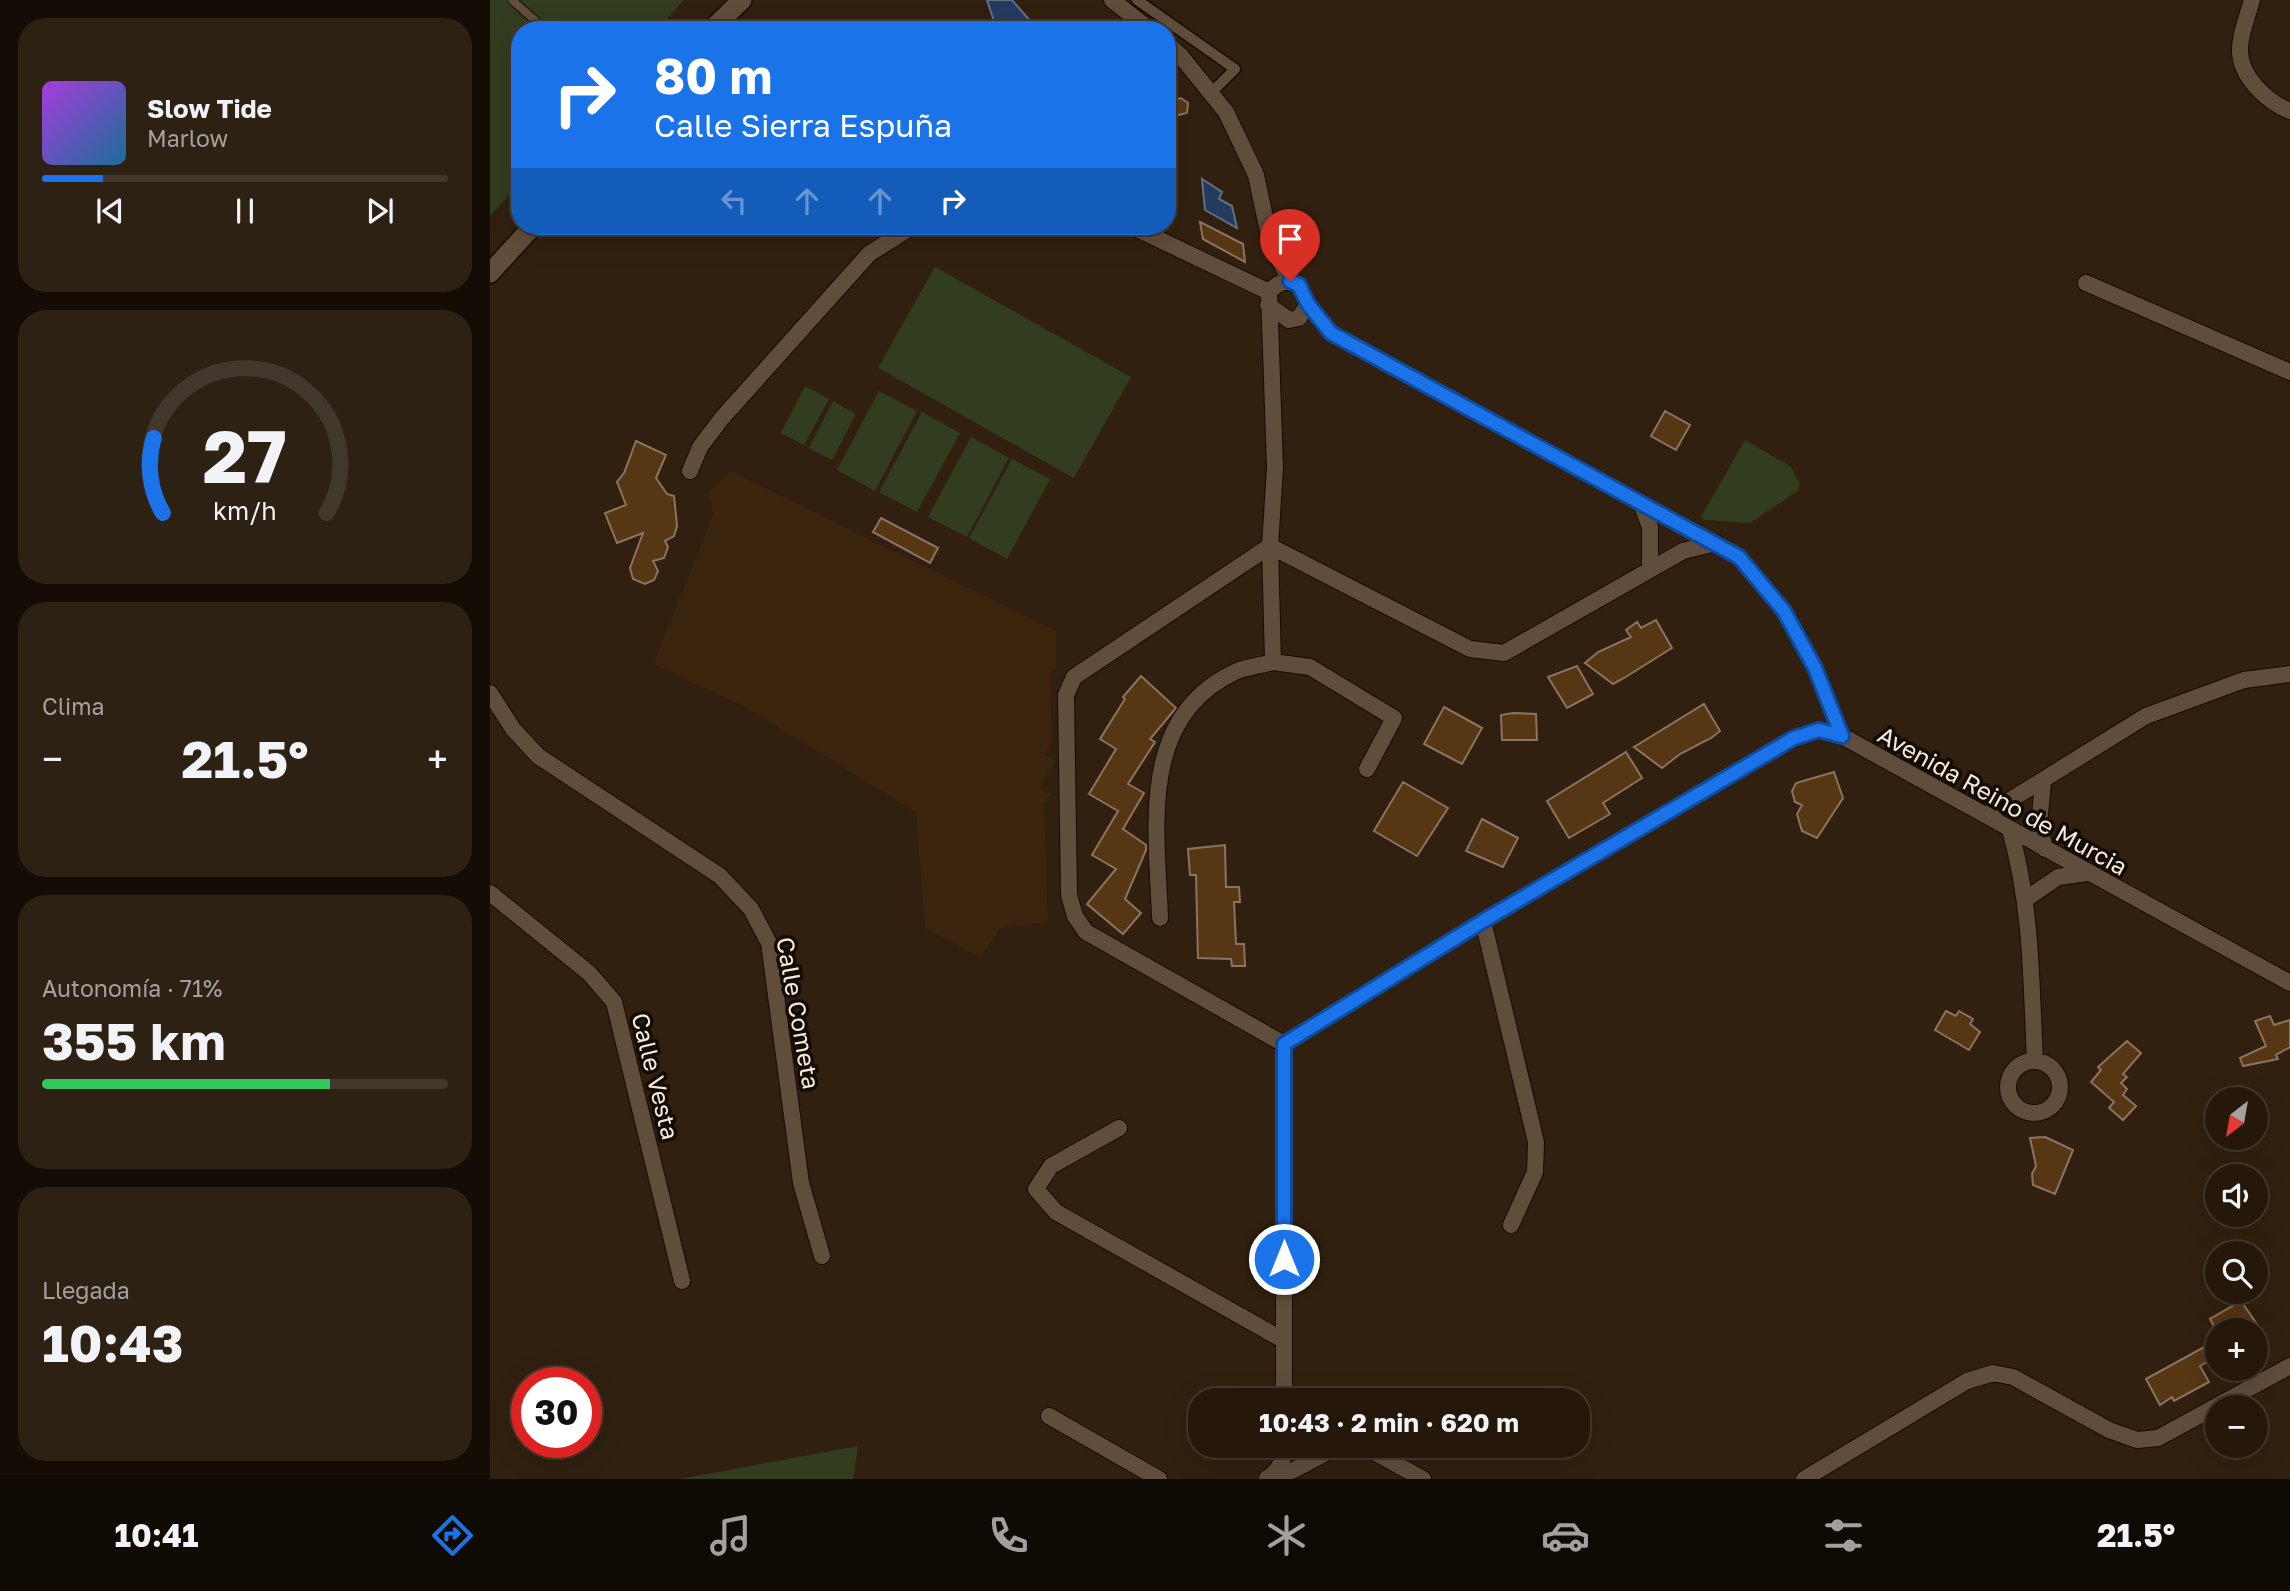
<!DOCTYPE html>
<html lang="es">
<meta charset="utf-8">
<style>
body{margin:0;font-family:"Golos Text",sans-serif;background:#2d2114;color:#f1f3f6;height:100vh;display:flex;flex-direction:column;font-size:26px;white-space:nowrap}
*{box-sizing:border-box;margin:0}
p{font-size:23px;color:#a3a09d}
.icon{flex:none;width:38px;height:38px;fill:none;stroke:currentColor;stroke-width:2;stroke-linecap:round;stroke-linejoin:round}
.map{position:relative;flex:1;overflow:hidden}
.drawer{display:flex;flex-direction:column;gap:18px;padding:18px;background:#140d06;width:490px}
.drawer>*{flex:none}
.top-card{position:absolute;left:21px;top:21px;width:665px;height:214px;border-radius:28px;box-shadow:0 7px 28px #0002,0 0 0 2px #42372c;background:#1a73e8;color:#fff;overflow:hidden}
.needle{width:46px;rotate:211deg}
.buttons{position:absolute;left:1715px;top:1087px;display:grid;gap:14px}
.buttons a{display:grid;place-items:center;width:63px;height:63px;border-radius:50%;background:#25180b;box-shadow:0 7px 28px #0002,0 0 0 2px #42372c;font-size:35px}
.speed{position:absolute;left:21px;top:1367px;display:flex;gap:14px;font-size:35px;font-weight:700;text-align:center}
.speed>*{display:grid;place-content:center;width:91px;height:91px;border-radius:50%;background:#25180b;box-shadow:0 7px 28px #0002,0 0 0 2px #42372c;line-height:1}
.speed .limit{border:10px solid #d22;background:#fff;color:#111}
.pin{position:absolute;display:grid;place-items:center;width:60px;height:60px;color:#fff;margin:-72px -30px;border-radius:50% 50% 50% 0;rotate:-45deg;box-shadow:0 0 7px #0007}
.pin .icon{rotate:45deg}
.me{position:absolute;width:77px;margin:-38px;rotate:0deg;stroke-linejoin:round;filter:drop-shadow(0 0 5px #0008)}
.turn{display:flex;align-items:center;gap:24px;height:147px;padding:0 28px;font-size:32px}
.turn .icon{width:91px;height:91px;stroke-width:2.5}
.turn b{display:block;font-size:49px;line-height:60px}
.lanes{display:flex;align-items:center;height:66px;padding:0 28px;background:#0003;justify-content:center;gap:35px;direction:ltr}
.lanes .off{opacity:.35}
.big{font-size:52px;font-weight:700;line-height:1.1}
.drawer .card{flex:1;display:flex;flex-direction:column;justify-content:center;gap:10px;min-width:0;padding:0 24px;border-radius:28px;background:#2d2114}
.drawer .dial{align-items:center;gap:0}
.dial svg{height:182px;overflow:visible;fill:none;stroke:#42372c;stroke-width:7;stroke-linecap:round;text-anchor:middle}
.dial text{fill:#f1f3f6;stroke:none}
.song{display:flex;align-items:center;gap:21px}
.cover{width:84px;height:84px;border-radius:10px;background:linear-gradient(135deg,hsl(280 70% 55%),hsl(200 70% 35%))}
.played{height:7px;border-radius:4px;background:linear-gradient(90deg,#1a73e8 15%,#42372c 15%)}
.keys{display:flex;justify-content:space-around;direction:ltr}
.heat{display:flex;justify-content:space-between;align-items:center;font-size:38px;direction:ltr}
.charge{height:10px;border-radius:5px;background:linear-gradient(90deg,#34c759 71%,#42372c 0)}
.trip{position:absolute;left:698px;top:1388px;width:402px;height:70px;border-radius:28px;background:#25180b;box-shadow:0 7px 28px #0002,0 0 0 2px #42372c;font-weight:700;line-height:70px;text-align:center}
.tabs{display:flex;height:112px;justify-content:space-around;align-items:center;background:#0f0a04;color:#a3a09d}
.tabs .icon{width:49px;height:49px}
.tabs .active{color:#1a73e8}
.tabs b{font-size:32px;color:#f1f3f6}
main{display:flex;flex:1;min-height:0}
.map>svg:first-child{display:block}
.built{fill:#3a240d}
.green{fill:#323c1f}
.water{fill:#233b5d;stroke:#626f84;stroke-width:2}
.building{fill:#563613;stroke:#897461;stroke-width:2}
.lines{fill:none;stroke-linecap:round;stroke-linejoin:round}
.service-casing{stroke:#190900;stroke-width:10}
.pedestrian-casing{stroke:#190900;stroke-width:13}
.minor-casing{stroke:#190900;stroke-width:18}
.tertiary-casing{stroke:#190900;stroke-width:22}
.service{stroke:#604d3b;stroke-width:8}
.pedestrian{stroke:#604d3b;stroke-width:10}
.minor{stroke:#604d3b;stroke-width:16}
.tertiary{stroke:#604d3b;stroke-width:19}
.route-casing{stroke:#114b97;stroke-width:18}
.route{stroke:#1a73e8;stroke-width:12}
.labels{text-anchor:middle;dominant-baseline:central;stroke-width:7;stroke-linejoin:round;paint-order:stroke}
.street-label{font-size:24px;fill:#f5e9de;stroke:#130c05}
</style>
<main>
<section class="drawer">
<div class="card">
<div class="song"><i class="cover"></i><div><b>Slow Tide</b><p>Marlow</p></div></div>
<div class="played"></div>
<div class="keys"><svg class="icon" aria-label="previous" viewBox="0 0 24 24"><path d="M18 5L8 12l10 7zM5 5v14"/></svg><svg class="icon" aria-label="pause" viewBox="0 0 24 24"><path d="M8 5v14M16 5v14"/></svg><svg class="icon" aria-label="next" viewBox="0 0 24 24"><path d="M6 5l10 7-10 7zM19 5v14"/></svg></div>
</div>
<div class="card dial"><svg viewBox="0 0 100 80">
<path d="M14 69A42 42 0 1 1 86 69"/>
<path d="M14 69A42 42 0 0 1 10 36" stroke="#1a73e8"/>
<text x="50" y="56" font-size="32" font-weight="700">27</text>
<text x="50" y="72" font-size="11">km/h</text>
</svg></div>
<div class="card"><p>Clima</p>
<div class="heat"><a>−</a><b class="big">21.5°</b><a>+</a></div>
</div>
<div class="card"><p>Autonomía · 71%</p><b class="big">355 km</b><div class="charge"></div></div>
<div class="card"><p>Llegada</p><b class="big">10:43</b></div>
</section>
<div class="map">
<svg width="1800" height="1479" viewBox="0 0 1800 1479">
<rect width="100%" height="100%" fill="#31200f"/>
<path class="built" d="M241,471L566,631V670L560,672L562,742L555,755L565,760L550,788L560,794L554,804L558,922L510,928L491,958L435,928L426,812L253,706L163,664L223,515L219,491Z"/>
<path class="green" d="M0,0H194L167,30H30V183L0,216Z
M445,267L641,377L584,478L388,368Z
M315,386L339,399L314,445L291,433Z
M389,391L427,411L385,491L347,470Z
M343,401L366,414L342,460L319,448Z
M432,412L470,433L427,512L389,492Z
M481,437L519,458L477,537L438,517Z
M1255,440L1300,466L1310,483L1308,491L1260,523L1215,520L1211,517Z
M522,459L560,479L517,559L479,538Z
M368,1446L363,1479H190Z"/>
<path class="water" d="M497,0H522L548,30H507Z
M712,179L732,192L729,199L742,206L747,228L715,210Z"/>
<path class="building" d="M691,98L698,103L697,113L688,115L677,133V102Z
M710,222L753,244L755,262L713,239Z
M1175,411L1200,425L1186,450L1161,436Z
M146,441L176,455L166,478L177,494L184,496L187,526L184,536L175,541L178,547L174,558L163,561L168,571L164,580L155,584L143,579L140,568L153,533L127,543L115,513L136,505L127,482L134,473Z
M391,518L448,548L440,563L383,532Z
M1166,620L1182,648L1134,678L1123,684L1095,663L1108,652L1141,637L1136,630L1147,622L1151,628Z
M1087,666L1103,694L1077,708L1058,677Z
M651,676L686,708L660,739L665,742L638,784L654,793L633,829L656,845V850L635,899L651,913L633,934L597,904L626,869L602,855L628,811L599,794L626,749L610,739L635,699L633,697Z
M1214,704L1230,731L1221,738L1190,754L1172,768L1144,747Z
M954,707L992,728L972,764L934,744Z
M1023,713L1046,714L1047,740H1012L1011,715Z
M1136,752L1152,778L1113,803L1120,814L1079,838L1057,801Z
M1344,772L1353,798L1327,838L1312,831L1307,814L1312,805L1305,802L1302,791L1306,783Z
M913,782L958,808L927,856L884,831Z
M992,819L1028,838L1013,867L976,851Z
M735,845L736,887H749L750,902H744L746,944H754L755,966H742L741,959L708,958L706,875H700L698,849Z
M1456,1011L1466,1016L1469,1011L1483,1019L1480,1024L1490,1032L1479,1050L1445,1030Z
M1780,1016L1784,1025L1800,1020V1047L1786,1055L1788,1059L1753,1066L1750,1058L1776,1046L1765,1021Z
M1637,1041L1651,1053L1633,1074L1637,1077L1631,1083L1637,1089L1633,1095L1646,1106L1633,1120L1619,1108L1624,1102L1601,1082L1611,1070L1608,1067Z
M1555,1137L1583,1150L1565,1194L1543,1185L1542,1174L1546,1166L1540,1138Z
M1751,1301L1771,1330H1726L1720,1319Z
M1727,1340V1356L1710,1366L1719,1382L1684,1401L1682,1397L1670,1405L1656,1379Z"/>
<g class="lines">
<g class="service-casing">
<path id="service" d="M22,0L56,30"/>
</g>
<g class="pedestrian-casing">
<path id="pedestrian" d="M647,0L745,69L721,93"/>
</g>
<g class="minor-casing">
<path id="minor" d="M622,0L660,30
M1762,0C1758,15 1750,34 1750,49C1749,76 1777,102 1800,111
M677,44L690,55L736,112L766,175L780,241L800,281
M641,226L779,292C788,282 796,279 809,285L818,304L841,333L1249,557L1294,611L1325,668L1352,736L1800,983
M1596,283L1800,372
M779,292L785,468L780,546L980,649L1014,653L1193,551L1226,543
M778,305L799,320L809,318L818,304
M200,471L210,447L232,418L379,254L423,226
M1150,501L1160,527V570
M780,546L584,677L576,695L579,895L585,916L596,932L794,1044L993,921L1304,738L1329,730L1352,736
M780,546L783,662L820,667L904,718L877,769
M0,693L23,729L48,756L230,876L261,909L279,943L311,1183L332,1256
M1553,782L1549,825L1555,849
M1496,815L1656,716L1754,680L1800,674
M1520,830C1542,907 1541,981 1545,1061
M0,893L99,973L124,1002L192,1281
M1536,899L1568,877L1597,873
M670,918C667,830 647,716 747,671C758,667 772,665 783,662
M993,921L1046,1142L1045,1172L1021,1225
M794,1044V1396L801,1400
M1518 1087a26 26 0 1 1 52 0a26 26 0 1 1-52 0Z
M629,1128L561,1166L546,1189L566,1212L793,1340
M559,1416L669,1479
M873,1446L933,1479
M777,1478C788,1473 795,1458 795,1446
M777,1479L804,1470L849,1446
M1314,1479L1477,1381L1503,1373L1523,1377L1619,1430L1647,1440L1668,1438L1800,1366"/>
</g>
<g class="tertiary-casing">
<path id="tertiary" d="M221,30L252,0
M0,273L43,226"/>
</g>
<use href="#service" class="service"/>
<use href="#pedestrian" class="pedestrian"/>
<use href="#minor" class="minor"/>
<use href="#tertiary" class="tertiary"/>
</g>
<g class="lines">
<g class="route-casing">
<path id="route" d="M794,1259V1044L993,921L1304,738L1329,730L1352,736L1325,668L1294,611L1249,557L841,333L818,304L809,285L800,281"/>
</g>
<use href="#route" class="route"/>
</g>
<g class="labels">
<g class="street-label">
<text transform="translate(1513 800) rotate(29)">Avenida Reino de Murcia</text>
<text transform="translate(309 1013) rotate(80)">Calle Cometa</text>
<text transform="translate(166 1076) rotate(76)">Calle Vesta</text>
</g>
</g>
</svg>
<div class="buttons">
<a><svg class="needle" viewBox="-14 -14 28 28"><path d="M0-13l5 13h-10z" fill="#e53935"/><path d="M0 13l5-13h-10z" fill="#a3a09d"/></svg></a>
<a><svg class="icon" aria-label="sound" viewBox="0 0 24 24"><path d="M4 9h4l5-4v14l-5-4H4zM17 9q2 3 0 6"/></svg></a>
<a><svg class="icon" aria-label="search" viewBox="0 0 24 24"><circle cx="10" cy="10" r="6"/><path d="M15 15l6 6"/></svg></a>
<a>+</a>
<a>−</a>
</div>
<div class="speed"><div class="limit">30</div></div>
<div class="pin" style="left:800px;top:281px;background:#d93025"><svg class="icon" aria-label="arrive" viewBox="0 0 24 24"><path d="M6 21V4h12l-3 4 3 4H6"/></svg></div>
<svg class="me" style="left:794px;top:1259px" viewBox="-20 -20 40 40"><circle r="17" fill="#1a73e8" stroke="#fff" stroke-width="3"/><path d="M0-11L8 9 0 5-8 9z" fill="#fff"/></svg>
<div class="trip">10:43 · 2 min · 620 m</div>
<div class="top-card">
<div class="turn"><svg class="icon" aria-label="right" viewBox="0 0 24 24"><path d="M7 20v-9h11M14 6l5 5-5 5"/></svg><div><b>80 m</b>Calle Sierra Espuña</div></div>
<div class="lanes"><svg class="icon off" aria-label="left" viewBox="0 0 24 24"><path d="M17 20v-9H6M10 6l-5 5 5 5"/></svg><svg class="icon off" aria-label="ahead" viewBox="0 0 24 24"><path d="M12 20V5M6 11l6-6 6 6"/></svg><svg class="icon off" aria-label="ahead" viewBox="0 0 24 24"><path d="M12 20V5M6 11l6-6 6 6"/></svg><svg class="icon" aria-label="right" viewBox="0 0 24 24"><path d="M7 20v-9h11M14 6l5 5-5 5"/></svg></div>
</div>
</div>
</main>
<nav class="tabs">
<b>10:41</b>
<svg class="icon active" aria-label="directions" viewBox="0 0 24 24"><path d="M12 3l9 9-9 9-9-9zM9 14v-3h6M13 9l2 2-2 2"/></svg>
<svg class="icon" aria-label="music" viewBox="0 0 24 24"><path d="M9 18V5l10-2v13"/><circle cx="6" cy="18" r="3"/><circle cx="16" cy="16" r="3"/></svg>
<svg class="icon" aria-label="phone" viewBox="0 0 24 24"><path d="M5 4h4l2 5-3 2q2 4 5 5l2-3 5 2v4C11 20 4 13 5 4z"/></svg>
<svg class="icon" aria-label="climate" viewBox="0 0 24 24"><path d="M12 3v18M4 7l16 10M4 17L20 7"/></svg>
<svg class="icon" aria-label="car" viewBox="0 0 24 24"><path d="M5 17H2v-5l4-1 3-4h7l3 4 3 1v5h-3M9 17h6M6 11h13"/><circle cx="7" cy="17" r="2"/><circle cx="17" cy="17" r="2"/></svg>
<svg class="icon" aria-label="filters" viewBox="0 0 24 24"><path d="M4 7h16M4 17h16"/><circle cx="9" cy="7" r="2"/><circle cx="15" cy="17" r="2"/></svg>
<b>21.5°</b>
</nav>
